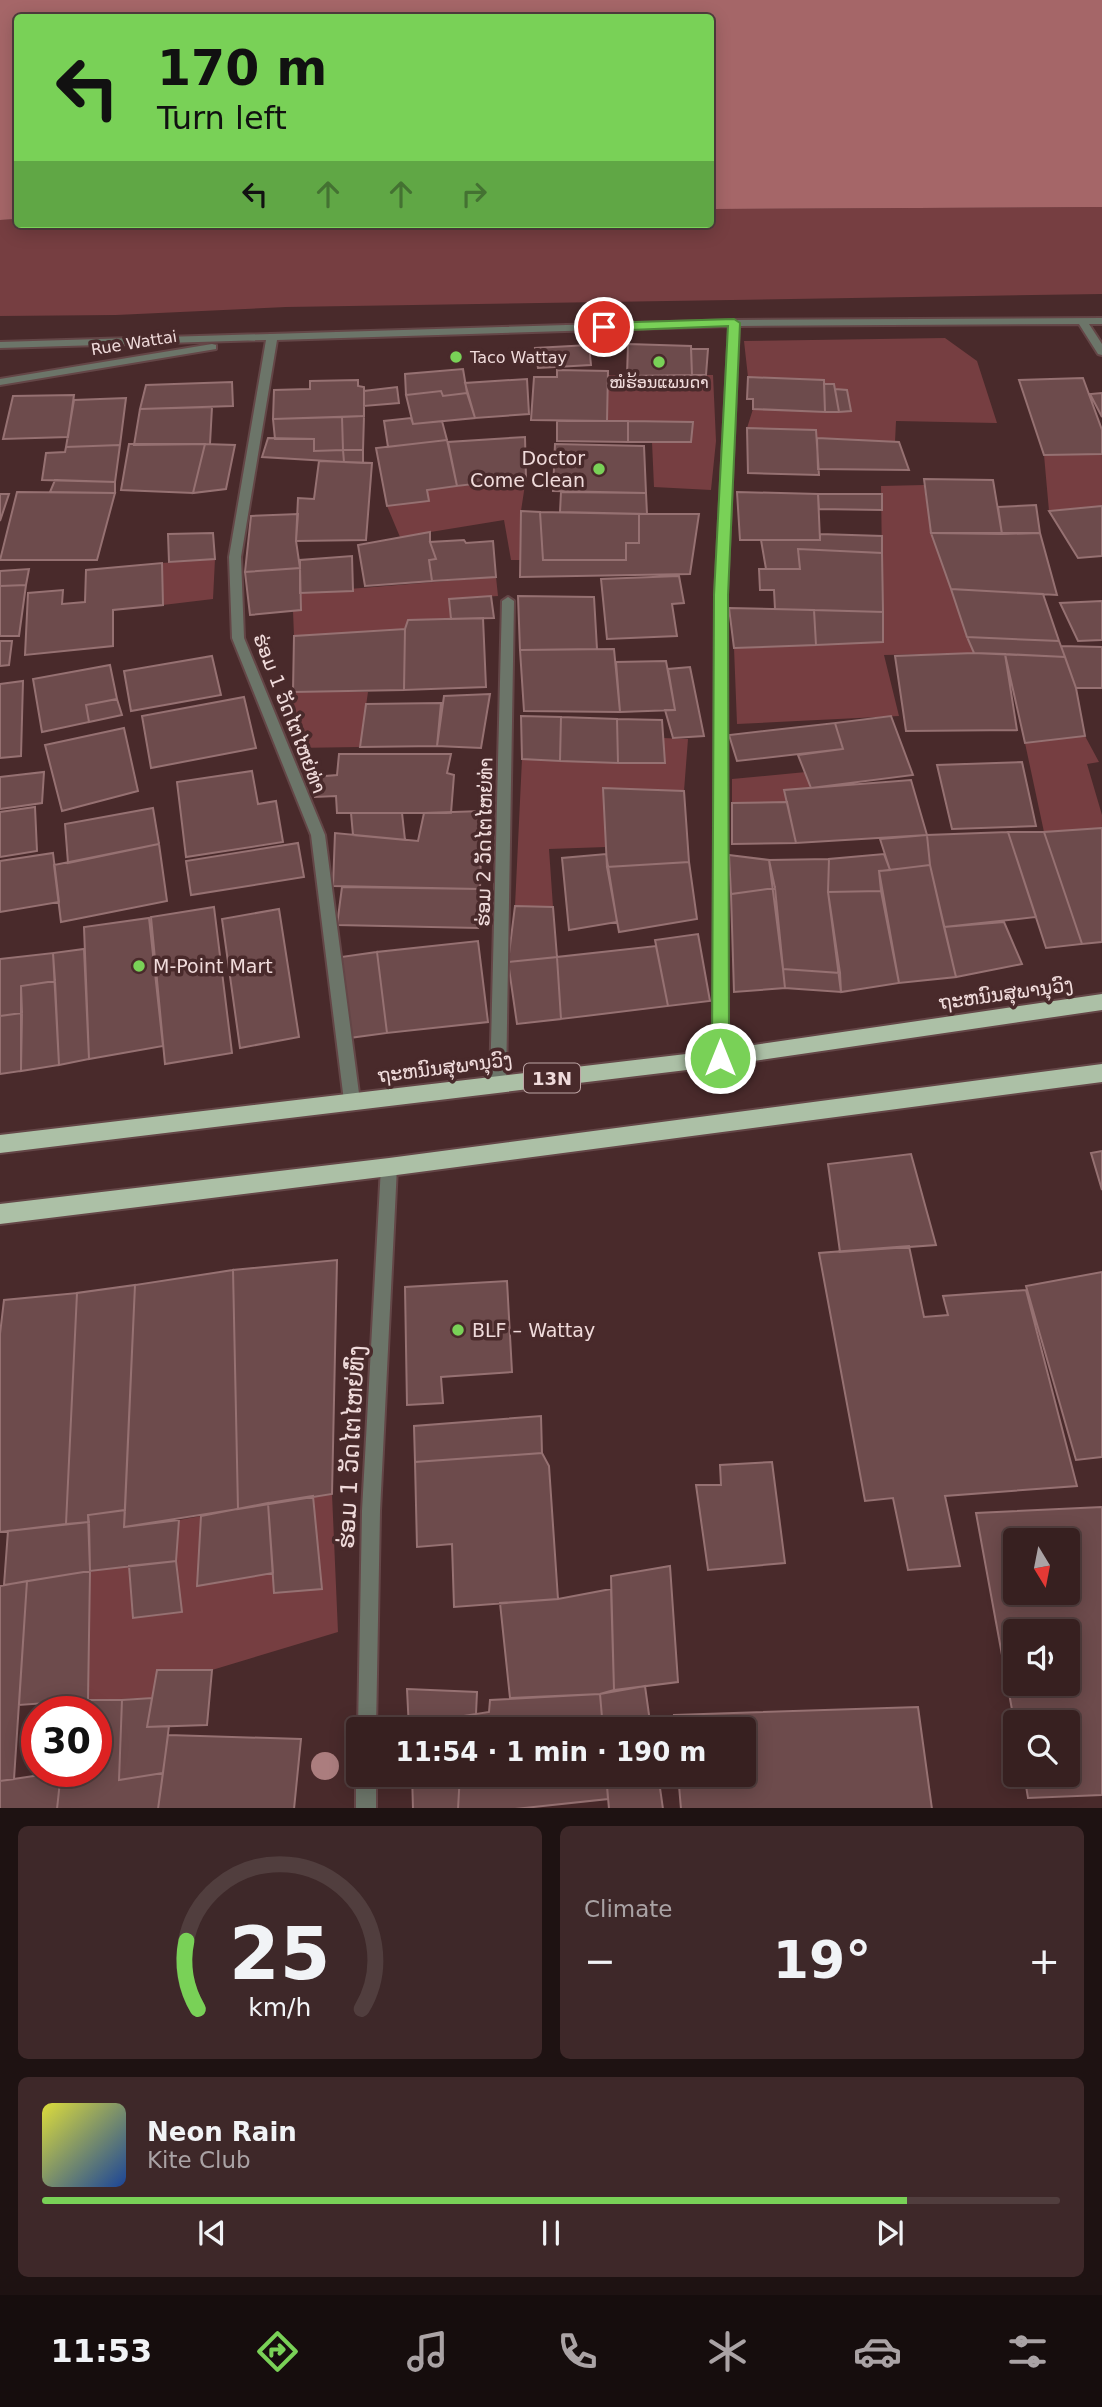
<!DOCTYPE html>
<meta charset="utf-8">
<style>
body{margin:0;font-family:"DejaVu Sans","Noto Sans Lao",sans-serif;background:#3e2829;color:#f1f3f6;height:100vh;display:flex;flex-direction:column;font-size:26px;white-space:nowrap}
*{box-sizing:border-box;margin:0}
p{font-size:23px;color:#aaa3a5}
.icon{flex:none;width:38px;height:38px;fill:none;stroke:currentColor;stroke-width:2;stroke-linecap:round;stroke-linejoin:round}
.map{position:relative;height:1808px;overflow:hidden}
.panel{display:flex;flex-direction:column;gap:18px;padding:18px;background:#1e1212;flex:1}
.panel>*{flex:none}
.top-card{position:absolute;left:14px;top:14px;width:700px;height:214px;border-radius:7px;box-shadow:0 4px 18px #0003,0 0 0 2px #513e3e;background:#79d157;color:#111;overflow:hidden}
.needle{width:46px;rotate:170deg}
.buttons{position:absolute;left:1003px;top:1528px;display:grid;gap:14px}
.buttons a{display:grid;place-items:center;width:77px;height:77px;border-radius:7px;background:#372020;box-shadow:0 4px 18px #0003,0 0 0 2px #513e3e;font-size:35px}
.speed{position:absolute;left:21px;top:1696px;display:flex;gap:14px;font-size:35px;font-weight:700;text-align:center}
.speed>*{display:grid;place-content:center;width:91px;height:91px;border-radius:50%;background:#372020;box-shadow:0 4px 18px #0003,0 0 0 2px #513e3e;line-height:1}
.speed .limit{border:10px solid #d22;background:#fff;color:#111}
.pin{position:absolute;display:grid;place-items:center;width:60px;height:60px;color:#fff;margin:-30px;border:4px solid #fff;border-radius:50%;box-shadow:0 2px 7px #0007}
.me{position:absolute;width:77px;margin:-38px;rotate:0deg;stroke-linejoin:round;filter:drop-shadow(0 0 5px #0008)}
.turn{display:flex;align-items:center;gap:24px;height:147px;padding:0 28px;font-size:32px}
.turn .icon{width:91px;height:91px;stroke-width:2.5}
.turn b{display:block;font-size:49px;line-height:60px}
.lanes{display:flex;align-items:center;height:66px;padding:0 28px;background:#0003;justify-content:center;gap:35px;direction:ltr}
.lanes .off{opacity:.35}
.big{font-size:52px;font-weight:700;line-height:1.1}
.panel .tile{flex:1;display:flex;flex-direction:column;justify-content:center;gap:10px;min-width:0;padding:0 24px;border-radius:10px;background:#3e2829}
.panel .dial{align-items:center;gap:0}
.dial svg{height:182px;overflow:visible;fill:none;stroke:#513e3e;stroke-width:7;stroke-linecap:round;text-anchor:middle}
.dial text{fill:#f1f3f6;stroke:none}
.song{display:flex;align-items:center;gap:21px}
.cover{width:84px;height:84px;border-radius:10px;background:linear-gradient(135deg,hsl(60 70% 55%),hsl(220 70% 35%))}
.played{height:7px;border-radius:4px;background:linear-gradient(90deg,#79d157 85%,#513e3e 85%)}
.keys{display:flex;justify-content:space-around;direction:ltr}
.heat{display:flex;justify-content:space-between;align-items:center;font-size:38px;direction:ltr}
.panel .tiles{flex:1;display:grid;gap:18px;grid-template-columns:1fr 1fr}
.tile:last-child{grid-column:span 2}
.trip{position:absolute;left:346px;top:1717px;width:410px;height:70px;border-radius:7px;background:#372020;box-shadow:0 4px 18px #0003,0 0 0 2px #513e3e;font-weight:700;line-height:70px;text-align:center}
.dock{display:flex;height:112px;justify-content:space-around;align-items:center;background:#160d0d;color:#aaa3a5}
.dock .icon{width:49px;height:49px}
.dock .on{color:#79d157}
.dock b{font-size:32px;color:#f1f3f6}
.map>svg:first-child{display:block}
.green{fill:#763e41}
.water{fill:#a56668}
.building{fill:#6d4b4c;stroke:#967172;stroke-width:2;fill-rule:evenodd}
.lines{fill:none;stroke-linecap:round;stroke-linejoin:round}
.minor-casing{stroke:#644647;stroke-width:4}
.trunk-casing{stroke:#644647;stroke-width:4}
.minor{fill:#6c7569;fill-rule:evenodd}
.trunk{fill:#acc0a6;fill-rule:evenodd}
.tree{fill:#ab7d7e}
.route{fill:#79d157;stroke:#4f8839;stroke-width:2}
.poi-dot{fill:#79d157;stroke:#492a2b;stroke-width:2.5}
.labels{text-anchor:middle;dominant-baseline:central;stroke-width:7;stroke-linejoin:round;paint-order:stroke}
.far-street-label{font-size:16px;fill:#f0dbdb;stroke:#492a2b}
.far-poi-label{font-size:16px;fill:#f0dbdb;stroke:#492a2b;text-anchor:start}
.shield{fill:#492a2b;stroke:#bea6a6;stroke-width:2}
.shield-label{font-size:18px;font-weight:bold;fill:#f0dbdb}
.poi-label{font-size:19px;fill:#f0dbdb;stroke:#492a2b;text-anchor:start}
.street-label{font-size:19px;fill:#f0dbdb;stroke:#492a2b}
.near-street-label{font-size:23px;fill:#f0dbdb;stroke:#492a2b}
</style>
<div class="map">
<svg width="1102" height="1809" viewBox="0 0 1102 1809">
<rect width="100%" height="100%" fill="#492a2b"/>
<path class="green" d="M1102,207V294L286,307L116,315L0,316V220L17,219L18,224H710L711,209Z
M945,338L977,361L997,423L896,421L895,442L817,438L816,430L747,428L753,409L851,410L847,390L835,389L834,384H824V380L748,377L744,341Z
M608,375H713L716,441L711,490L654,487L652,442L607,421Z
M1102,454V506L1049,511L1044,455Z
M526,478L521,511L522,560H511L504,520L400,537L387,506L429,501L427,490Z
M924,485L931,533L974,653L884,655L899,716L737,724L734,648L883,642L881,486Z
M215,559L213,599L163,605L162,563Z
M496,577L498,596L450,599L451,619L409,620L405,629L294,636L293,611L301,610L300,593Z
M293,692H368L360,747L295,748L276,699Z
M1085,736L1099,762L1087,764L1102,815V828L1044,832L1025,743Z
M663,738L688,739L684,791L604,788L606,847L549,849L553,907L515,906L522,759L665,763Z
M806,772L811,788L784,790L787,802L732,803V779Z
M332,1494L338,1632L212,1670H158L152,1698L88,1700L90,1571L129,1566L133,1618L182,1612L176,1561L179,1520L201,1516L198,1586L273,1573L275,1593L322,1588L313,1496Z"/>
<path class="water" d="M0,0H1102V207L711,209L710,18H18L17,219L0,220Z"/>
<path class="building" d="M628,344L691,346L692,375L627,376Z
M589,345L591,365L538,368L535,348Z
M691,349H708L706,375H692Z
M463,369L467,393L443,396L441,391L406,395L405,374Z
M557,370L608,371L607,421L531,420L534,377H557Z
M748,377L824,380L825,412L753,409V399H747Z
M1083,378L1102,430V454L1044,455L1019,380Z
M527,379L529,414L475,418L465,383Z
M358,380V386L364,387V416L273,419L274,390L310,389V381Z
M232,382L233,406L140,409L146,385Z
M824,384H834L839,412H825Z
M397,387L399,403L364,406V391Z
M835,389L847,390L851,411L839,412Z
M441,391L443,396L467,393L475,418L413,424L406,395Z
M1102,393V417L1090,394Z
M74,395L68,437L3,439L13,396Z
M126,398L120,445L66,447L74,400Z
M212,407L210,444L134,445L140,409Z
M364,416L363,450H343L342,417Z
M342,417L343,450L314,451V439H275L273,419Z
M411,418L413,424L442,421L447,440L388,447L384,421Z
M557,421H628V442L557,441Z
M628,421L693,422L691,442H628Z
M747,428L816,430L819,475L748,473Z
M525,437L526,478L457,486L448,442Z
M268,438L314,439V451L343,450L344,462L262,457Z
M817,438L899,442L909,470L818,469Z
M447,440L457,486L427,490L429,501L387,506L376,448Z
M129,444H205L193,493L121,490Z
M205,444L235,445L226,489L193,493Z
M555,444L644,446L646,493L553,491Z
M120,445L115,482L42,480L46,453L65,452L66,447Z
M343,450H363V463L344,462Z
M319,461L372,463L366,540L296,541L298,498L314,499Z
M924,479L993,480L1002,534L931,533Z
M55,480L115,482V493L50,492Z
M17,492L115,493L97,560H0Z
M561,492L646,493L647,514L560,512Z
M737,492L818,494L820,540H740Z
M0,494H9L0,521Z
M818,494H882V510L819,509Z
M1036,505L1040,533L1002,534L998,507Z
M1102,506V556L1078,558L1049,511Z
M521,511L540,512L543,560H626V543H639V514H699L690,574L520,577Z
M540,512L639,514V543H626V560H543Z
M298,514L296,541L300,568L245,572L251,516Z
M430,532V542L436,559L429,560L432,581L365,586L358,545Z
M213,533L215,559L169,562L168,534Z
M931,533H1040L1057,595L951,589Z
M820,534L882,536V553L798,549L800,569H766L761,540H820Z
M464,540L466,543L493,541L496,577L432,581L429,560L436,559L430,542Z
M798,549L882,553L883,612L775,609L774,590H760L759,569H800Z
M352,556L353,591L300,593V560Z
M162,563L163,605L113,610V646L25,655L28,593L63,590L62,604L85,602L86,570Z
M300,568L301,610L250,615L245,572Z
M29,569L26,585L0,586V571Z
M679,576L684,603L672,604L677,636L607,639L601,579Z
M26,585L19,636H0V586Z
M951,589L1043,594L1059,641L967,637Z
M491,596L494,618L451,619L449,599Z
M518,596L594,597L597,649L520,650Z
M1102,601V640L1078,641L1060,603Z
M729,608L814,610L816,645L734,648Z
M814,610L883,612V642L816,645Z
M483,618L486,687L404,690L405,629L408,620Z
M405,629L404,690L293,692L294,636Z
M967,637L1059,641L1065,657L974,653Z
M0,641H12L9,665L0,666Z
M1061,646L1102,647V688H1076Z
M614,649L620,712L524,711L520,650Z
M974,653L1005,654L1017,730L906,731L895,656Z
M1005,654L1065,657L1076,688L1085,736L1025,743Z
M212,656L221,695L131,711L124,671Z
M666,661L675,710L620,712L616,662Z
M110,665L117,699L86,705L89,722L42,732L33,679Z
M690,667L704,736L673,738L665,710H675L668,669Z
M23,681L21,756L0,758V684Z
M490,694L481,748L437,746L444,696Z
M244,697L256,748L151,768L142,716Z
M117,699L122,715L89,722L86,705Z
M441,703L437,746L360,747L366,704Z
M521,716L561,717L560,761L522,759Z
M891,716L913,775L811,788L798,755L843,749L835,723Z
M561,717L617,719L618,763L560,761Z
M617,719L662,720L665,763H618Z
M835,723L843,749L737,761L729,735Z
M124,728L138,791L62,811L45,745Z
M339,754H451L447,773L454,775L451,813H337L336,796L315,797L314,777L337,775Z
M1022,762L1036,826L952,829L937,765Z
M252,771L258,804L276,801L283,842L186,857L177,782Z
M44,772L42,803L0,809V777Z
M911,780L927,835L796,843L784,790Z
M603,788L684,791L689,862L607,867Z
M787,802L796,843L732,844V803Z
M35,807L37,851L0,857V812Z
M153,808L159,844L68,863L65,824Z
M482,811L480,889L333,886L335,833L418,841L424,813Z
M351,813H402L405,840L353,835Z
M1102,828V942L1082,944L1044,832Z
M1008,832H1044L1082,944L1046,948Z
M1008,832L1036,917L944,927L930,865L927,835Z
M927,835L930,865L890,870L880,839Z
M298,843L304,877L191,895L186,861Z
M159,844L167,901L61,922L54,865Z
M53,853L59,902L0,912V861Z
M606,854L617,922L569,930L562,858Z
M884,854L890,870L879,871L881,891L828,892L829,859Z
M729,855L769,860L775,888L731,894Z
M829,859L828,892L840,973L783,969L769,860Z
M689,862L697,919L619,932L607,867Z
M930,865L956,977L899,983L879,871Z
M342,887L480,889L478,928L337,925Z
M775,888L785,988L734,992L731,894Z
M881,891L899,983L841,992L828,892Z
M515,906L553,907L557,957L508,962Z
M214,907L232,1053L165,1064L151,917Z
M279,909L299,1037L240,1048L222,919Z
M149,918L163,1046L89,1059L84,927Z
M1004,922L1022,964L956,977L944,927Z
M698,934L710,1001L668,1006L655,940Z
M478,941L488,1022L387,1033L377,952Z
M656,946L668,1006L561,1019L557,957Z
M84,949L89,1059L59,1065L53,953Z
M377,952L387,1033L349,1038L341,957Z
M53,953L55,981L21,986L22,1013L0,1016V959Z
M557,957L561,1019L517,1024L508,962Z
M783,969L840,973L841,992L785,988Z
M55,981L59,1065L21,1071V986Z
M22,1013L21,1071L0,1074V1016Z
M1102,1151V1190L1091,1153Z
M911,1154L936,1245L840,1252L828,1164Z
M909,1246L924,1317L948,1315L943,1296L1026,1290L1077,1486L945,1496L960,1566L908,1570L893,1498L865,1501L819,1253Z
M337,1260L332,1494L238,1509L233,1270Z
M233,1270L238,1509L124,1527L135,1285Z
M1102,1272V1457L1076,1460L1026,1286Z
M507,1281L512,1372L441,1377L443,1403L407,1405L405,1287Z
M135,1285L125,1510L88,1515L89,1522L66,1524L77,1293Z
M77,1293L66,1524L0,1532V1334L4,1300Z
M541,1416L542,1453L415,1462L414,1426Z
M542,1453L549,1466L558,1599L454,1607L452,1544L417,1547L415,1462Z
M772,1462L785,1563L708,1570L696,1485H721L720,1465Z
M313,1496L322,1589L274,1593L268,1503Z
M268,1503L273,1573L197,1586L201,1516Z
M1102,1507V1795L1028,1798L1024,1774H1068V1722H1015V1726L976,1513ZM1015,1540H1068V1592H1015ZM1015,1631H1068V1684H1015Z
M125,1510L124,1527L179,1520L176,1561L90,1571L88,1515Z
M89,1522L90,1571L4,1585L8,1531Z
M176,1561L182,1612L133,1618L129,1566Z
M670,1566L678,1682L614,1690L611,1576Z
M90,1571L88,1700L19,1705L27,1581Z
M27,1581L14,1779L0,1781V1586Z
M611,1589L614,1690L600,1694L510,1698L500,1603L558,1599Z
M157,1670H212L207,1725L147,1727Z
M645,1686L651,1729H603L600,1694Z
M407,1689L477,1692L476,1714L463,1716L462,1729H409Z
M600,1694L603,1729H462L463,1716L489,1712L490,1700Z
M152,1698L147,1727L169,1726L163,1773L119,1780L122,1700Z
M71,1700H122L119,1780L163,1773L158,1809H57L61,1772L38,1776L39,1771H96V1712H72Z
M918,1707L932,1809H681L678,1774H744V1729H675L674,1715Z
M168,1735L301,1739L294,1809H158Z
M61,1772L57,1809H0V1781Z
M412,1774H460L458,1809H413Z
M460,1774H606L608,1799L515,1809H458Z
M606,1774H658L663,1809H609Z"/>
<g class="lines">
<g class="minor-casing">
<path id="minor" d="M1102,318V324H1089L1102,344V355L1098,354L1079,324L739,326L727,595V1058L725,1062L720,1064L715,1062L713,1058L715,595L729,326L277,340L241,557L244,638L325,835L360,1101L357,1106L352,1107L347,1106L344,1101L311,835L232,638L229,557L266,340L0,348V342L734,320Z
M212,344L216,345V349L0,385V379Z
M508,597L514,601L506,1084L503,1088L498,1090L493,1088L490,1084L502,601Z
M389,1160L395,1162L397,1167L380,1511L376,1729H359V1732L358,1729L362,1511L381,1167L383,1162Z
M359,1768V1774H376V1809H356V1774Z"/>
</g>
<g class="trunk-casing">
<path id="trunk" d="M1102,994V1010L720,1066L0,1153V1135L720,1050Z
M1102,1064V1082L389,1176L0,1224V1204L389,1158Z"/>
</g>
<use href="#minor" class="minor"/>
<use href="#trunk" class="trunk"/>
</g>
<circle class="tree" cx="325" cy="1766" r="14"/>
<path class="route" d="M734,319L740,323L728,595L729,1058L720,1065L712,1058L714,595L728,326L604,331L598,327L604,323Z"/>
<g class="poi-dot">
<circle cx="456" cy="357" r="7"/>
<circle cx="659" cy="362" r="7"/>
<circle cx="599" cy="469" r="7"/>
<circle cx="139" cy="966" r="7"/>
<circle cx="458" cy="1330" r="7"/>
</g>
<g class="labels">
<g class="far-street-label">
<text transform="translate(134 343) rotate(-9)">Rue Wattai</text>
</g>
<g class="far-poi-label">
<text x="470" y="357">Taco Wattay</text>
<text x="659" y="382" text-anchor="middle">ໜໍຮ້ອນແພນດາ</text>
</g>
<rect class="shield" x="524" y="1063.5" width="56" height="29" rx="5"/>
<g class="shield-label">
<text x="552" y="1078">13N</text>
</g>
<g class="poi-label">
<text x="585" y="458" text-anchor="end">Doctor<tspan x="585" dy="22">Come Clean</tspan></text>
<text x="153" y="966">M-Point Mart</text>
<text x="472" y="1330">BLF – Wattay</text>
</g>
<g class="street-label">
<text transform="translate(290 713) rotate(69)">ຮ່ອມ 1 ວັດໄຕໄຫຍ່ທ່າ</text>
<text transform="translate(484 842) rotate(-89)">ຮ່ອມ 2 ວັດໄຕໄຫຍ່ທ່າ</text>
<text transform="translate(1006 993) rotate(-8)">ຖະຫນົນສຸພານຸວົງ</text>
<text transform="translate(445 1067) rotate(-7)">ຖະຫນົນສຸພານຸວົງ</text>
</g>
<g class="near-street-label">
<text transform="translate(351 1447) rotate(-87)">ຮ່ອມ 1 ວັດໄຕໄຫຍ່ທົ່ງ</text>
</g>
</g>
</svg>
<div class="buttons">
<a><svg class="needle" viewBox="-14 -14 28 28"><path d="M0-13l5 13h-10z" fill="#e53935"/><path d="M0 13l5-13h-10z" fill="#aaa3a5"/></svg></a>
<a><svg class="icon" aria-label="sound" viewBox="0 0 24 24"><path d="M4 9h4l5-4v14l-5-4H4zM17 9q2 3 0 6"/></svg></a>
<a><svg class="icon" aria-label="search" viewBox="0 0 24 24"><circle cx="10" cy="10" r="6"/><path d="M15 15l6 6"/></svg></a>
</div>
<div class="speed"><div class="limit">30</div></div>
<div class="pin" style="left:604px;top:327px;background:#d93025"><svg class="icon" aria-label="arrive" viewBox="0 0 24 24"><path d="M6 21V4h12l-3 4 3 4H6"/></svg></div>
<svg class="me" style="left:720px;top:1058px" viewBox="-20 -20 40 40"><circle r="17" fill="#79d157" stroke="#fff" stroke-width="3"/><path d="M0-11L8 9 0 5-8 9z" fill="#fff"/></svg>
<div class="trip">11:54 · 1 min · 190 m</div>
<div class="top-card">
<div class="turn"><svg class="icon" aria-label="left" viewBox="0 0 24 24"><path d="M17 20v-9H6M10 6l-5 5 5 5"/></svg><div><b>170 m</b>Turn left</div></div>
<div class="lanes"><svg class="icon" aria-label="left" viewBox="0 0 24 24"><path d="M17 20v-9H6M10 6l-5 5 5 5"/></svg><svg class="icon off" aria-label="ahead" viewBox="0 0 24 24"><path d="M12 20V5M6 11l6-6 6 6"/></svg><svg class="icon off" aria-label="ahead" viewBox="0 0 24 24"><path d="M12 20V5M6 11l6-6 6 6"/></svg><svg class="icon off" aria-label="right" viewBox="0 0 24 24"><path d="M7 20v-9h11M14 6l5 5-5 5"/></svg></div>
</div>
</div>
<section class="panel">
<div class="tiles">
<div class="tile dial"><svg viewBox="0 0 100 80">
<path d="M14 69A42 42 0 1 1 86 69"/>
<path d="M14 69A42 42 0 0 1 9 39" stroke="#79d157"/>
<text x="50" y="56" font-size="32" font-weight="700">25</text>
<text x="50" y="72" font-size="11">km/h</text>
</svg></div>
<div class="tile"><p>Climate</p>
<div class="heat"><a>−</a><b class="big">19°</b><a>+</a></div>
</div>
<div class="tile">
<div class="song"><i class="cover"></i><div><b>Neon Rain</b><p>Kite Club</p></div></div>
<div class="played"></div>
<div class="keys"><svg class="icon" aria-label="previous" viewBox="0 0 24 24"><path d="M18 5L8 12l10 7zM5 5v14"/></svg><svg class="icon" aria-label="pause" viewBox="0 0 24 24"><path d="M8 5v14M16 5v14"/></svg><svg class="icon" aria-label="next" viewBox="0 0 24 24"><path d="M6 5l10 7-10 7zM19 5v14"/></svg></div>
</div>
</div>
</section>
<nav class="dock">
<b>11:53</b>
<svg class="icon on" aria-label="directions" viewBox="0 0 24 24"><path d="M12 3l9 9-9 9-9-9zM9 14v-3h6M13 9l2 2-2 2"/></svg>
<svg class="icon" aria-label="music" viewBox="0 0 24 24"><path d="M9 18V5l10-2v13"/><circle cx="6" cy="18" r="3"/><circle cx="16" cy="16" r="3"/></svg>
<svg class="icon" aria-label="phone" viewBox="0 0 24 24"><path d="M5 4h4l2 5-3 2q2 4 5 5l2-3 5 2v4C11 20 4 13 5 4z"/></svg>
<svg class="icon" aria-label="climate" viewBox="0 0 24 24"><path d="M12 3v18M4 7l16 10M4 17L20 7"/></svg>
<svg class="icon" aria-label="car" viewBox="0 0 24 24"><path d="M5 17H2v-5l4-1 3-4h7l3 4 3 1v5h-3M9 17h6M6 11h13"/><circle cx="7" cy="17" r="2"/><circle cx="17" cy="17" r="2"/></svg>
<svg class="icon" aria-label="filters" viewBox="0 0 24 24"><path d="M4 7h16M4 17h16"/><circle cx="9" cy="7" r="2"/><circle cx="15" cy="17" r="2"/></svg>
</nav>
